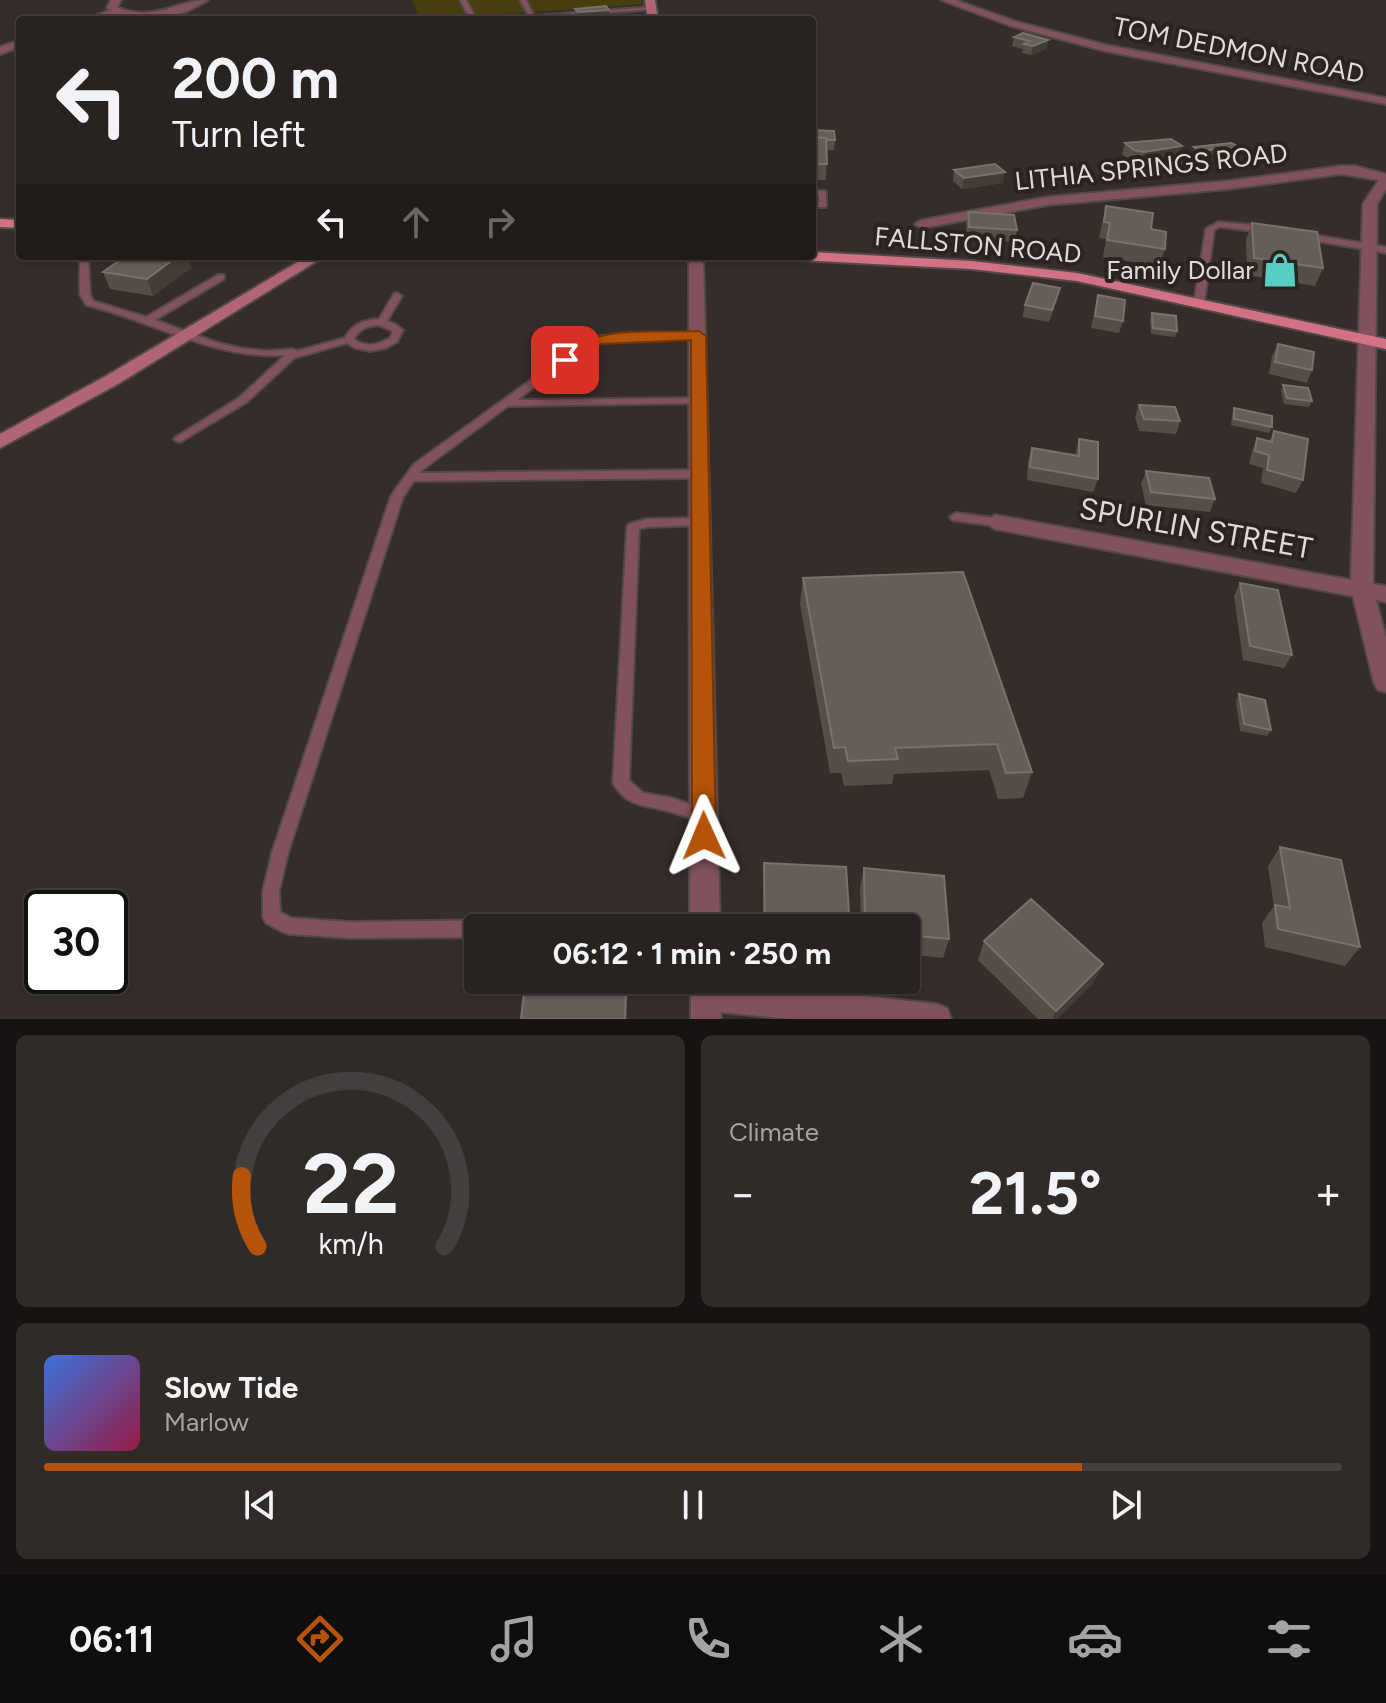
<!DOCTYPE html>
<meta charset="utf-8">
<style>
body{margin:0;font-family:Figtree,sans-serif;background:#302a29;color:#f1f3f6;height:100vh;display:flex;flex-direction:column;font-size:30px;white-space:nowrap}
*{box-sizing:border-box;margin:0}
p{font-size:26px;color:#a5a4a5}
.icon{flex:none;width:44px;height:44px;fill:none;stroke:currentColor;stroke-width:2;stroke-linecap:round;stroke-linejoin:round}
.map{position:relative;height:1019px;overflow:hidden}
.details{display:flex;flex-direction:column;gap:16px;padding:16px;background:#161312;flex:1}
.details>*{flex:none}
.hud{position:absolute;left:16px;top:16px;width:800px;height:244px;border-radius:8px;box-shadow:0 2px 6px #0004,0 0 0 2px #443f3e;background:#282220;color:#f1f3f6;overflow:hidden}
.speed{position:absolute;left:24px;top:890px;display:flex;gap:16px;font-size:40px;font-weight:700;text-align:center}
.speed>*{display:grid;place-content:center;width:104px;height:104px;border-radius:50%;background:#282220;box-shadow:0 2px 6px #0004,0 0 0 2px #443f3e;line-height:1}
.speed .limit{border:4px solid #111;border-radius:12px;background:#fff;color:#111}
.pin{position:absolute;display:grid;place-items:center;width:68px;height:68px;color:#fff;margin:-34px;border-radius:16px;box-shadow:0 4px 12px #0006}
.me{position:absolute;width:88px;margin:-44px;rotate:359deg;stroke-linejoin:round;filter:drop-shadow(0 0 6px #0008)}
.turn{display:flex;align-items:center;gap:28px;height:168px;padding:0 24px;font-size:36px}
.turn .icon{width:104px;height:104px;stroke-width:2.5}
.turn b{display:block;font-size:56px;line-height:68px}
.lanes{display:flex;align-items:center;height:76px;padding:0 24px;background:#0003;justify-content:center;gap:40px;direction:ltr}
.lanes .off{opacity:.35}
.big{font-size:60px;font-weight:700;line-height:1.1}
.details .card{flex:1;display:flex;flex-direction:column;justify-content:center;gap:12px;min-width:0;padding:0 28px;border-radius:12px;background:#302a29}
.details .dial{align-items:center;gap:0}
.dial svg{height:208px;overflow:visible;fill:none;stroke:#443f3e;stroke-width:7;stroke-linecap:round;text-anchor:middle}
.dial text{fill:#f1f3f6;stroke:none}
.song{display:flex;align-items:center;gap:24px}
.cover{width:96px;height:96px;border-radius:12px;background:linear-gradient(135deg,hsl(220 70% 55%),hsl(340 70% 35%))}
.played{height:8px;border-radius:4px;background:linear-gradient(90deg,#b45309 80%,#443f3e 80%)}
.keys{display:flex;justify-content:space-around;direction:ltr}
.heat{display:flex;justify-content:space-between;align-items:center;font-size:44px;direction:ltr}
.details .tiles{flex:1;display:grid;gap:16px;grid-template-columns:1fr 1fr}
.card:last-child{grid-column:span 2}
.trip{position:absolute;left:464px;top:914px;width:456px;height:80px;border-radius:8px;background:#282220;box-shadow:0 2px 6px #0004,0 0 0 2px #443f3e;font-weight:700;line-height:80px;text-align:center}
.tab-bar{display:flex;height:128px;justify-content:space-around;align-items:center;background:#100e0d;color:#a5a4a5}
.tab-bar .icon{width:56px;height:56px}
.tab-bar .current{color:#b45309}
.tab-bar b{font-size:36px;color:#f1f3f6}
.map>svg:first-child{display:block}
.green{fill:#473d0d}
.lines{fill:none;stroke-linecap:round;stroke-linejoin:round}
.lane-casing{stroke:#514946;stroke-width:4}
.street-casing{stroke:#514946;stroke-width:4}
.secondary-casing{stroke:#514946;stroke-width:4}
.primary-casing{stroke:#514946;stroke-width:4}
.lane{fill:#82525c;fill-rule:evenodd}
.street{fill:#82525c;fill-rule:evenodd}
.secondary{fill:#b06474;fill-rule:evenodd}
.primary{fill:#d37187;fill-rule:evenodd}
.wall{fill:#554e48}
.shaded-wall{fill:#433b35}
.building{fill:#645e57;stroke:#78716c;stroke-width:2}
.route{fill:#b45309;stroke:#753606;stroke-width:2}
.labels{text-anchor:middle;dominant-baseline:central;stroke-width:8;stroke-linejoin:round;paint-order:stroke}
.far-street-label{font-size:26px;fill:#e0dad8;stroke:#2c2320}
.far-poi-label{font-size:26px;fill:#e0dad8;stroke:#2c2320;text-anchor:end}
.street-label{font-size:30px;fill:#e0dad8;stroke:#2c2320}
</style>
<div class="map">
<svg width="1386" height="1019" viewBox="0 0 1386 1019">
<rect width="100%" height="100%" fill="#362d2a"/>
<path class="green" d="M412,0H641L642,4L421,20Z"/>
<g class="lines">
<g class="lane-casing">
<path id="lane" d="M460,0H466L477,20H471Z
M520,0H526L534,16L651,7L654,9L520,20H493L529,16Z
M812,191H826V207H812V203H819V195H812Z
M1218,222L1264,226L1268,229L1264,232L1220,227L1214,230L1204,303L1199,306L1194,303L1206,229Z
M1302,233L1386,247V253L1299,238V234Z
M80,256H88L90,294L93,301L146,317L218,275H224V279L155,320L218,343L240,348L266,351L293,349L297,351L345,338C352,324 364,320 379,319L394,294L397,293L402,296L387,321L395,324L403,330L397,342L386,348L370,351L355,348L347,343L294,358L247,402L180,442L176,441L174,439L176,437L239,398L285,355C215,360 152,321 86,305L80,294ZM378,325L393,331L390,338C377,345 366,348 354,339C359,329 367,326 378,325Z
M699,333L704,336L702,338L602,342L591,345L517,400L699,398L704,401L703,403L508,406L422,470L419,473L699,470L705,474L699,478L414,481L403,497L288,853L279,891L280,912L291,918L350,922L506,920L512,922L515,928H478V937L350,938L289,934L283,932L266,923L263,917V891L272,853L391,496L414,464L585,341L601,336Z
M956,513L995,518L1001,522L995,526L952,520L950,517Z
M699,518L705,522L703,525L647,527L639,529L629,780L643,793L668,797L710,811L712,816L710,821L704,823C692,819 680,814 668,811C644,805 627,807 613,783L627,527L629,524L647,519Z"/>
</g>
<g class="street-casing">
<path id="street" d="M111,0H121L117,7C156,23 175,0 208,0L186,12L158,18L118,14L99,20H84L110,10L107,8Z
M941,0H955L1017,22L1106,45L1386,98V104L1105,51L1011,26Z
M20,40V47L0,54V47Z
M1341,166H1355L1386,174V189L1377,204L1373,584L1386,586V602L1376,600L1386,638V692L1378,690L1374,683L1353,596L995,529L985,522L995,515L1351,580L1363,204L1379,180L1341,174L1228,189L1048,205L922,228L915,224L922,220L1048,197L1228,181Z
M689,256H703L720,928H690Z
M691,980H721L936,1004L947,1008L951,1019H789L721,1012V1019H691Z"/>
</g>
<g class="secondary-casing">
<path id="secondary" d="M645,0H655L658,20H648Z
M308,256H325L118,384L0,448V434L106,376Z"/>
</g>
<g class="primary-casing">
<path id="primary" d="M0,219L20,220V228L0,227Z
M812,252L971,261L1077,273L1386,339V349L1077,281L971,269L798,260L791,256H812Z"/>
</g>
<use href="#lane" class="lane"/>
<use href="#street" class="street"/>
<use href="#secondary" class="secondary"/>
<use href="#primary" class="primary"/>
</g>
<path class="wall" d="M575,9L609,18L577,20L575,17Z
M1014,37L1048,40L1046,49L1031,55L1022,53L1023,49L1012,46Z
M812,130L835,140L834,150H827L826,180H812Z
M1125,143L1182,146L1179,156L1197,166L1183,168L1174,162L1176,157L1141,162L1131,161L1122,154Z
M1232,143L1240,154L1226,156L1222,154L1199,156L1193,153L1194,147Z
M954,170L1003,183L962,189L953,181Z
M1106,206L1151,229L1165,249L1159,266L1103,257L1106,239L1099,238Z
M968,212L1017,230L1014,242L967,238L966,223Z
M1252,223L1323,268L1315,286L1247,275L1246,239Z
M126,256H187L191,268L153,296L110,289L103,272Z
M1098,295L1123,321L1119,333L1091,328Z
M1057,299L1049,322L1022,317L1025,305Z
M1152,313L1177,331L1175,337L1151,334L1150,319Z
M1278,344L1312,370L1307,383L1269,374L1272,356Z
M1283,385L1312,401L1309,407L1284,404L1281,391Z
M1139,405L1180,421L1176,434L1139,431L1135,417Z
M1234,408L1272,427L1269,433L1231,425L1232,415Z
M1274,431L1303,480L1296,493L1261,483L1263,468L1249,464L1252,451L1257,438L1269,441Z
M1079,439L1098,479L1093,492L1027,480L1028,461L1032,448L1075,455Z
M1146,471L1215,499L1210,512L1146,505L1141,484Z
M803,578L1032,772L1023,798L998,799L989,770L894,774L892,784L844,786L841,773H830L800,604Z
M1240,583L1292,655L1284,668L1243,660L1234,596Z
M1239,694L1271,730L1267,736L1240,731L1236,701Z
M1280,847L1360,947L1345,966L1265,947L1262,923L1274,906L1268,866Z
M764,863L850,928H763V883Z
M864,868L949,939L943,958L906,954V928H861L860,887Z
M984,941L1103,964L1093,983L1057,1019H1038L978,960Z"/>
<path class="shaded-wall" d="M609,10V18L578,20V12Z
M1048,40L1046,49L1031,55L1033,46Z
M1182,146L1179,157L1141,162L1144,152Z
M1223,148L1222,154L1199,156L1200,151Z
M1242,149L1240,154L1226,156L1228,151Z
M1199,161L1197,166L1183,168L1185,163Z
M1005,172L1003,183L962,189L964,178Z
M178,256H187L191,268L153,296L147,279Z
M1103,964L1093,983L1057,1019H1052L1056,1011Z
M626,992L627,1009V1019H625Z"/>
<path class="building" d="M606,6L609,10L578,12L575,9Z
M1023,33L1048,40L1033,46L1024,44L1030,41L1014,37Z
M812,130L834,131L835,140H826V138L812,137Z
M812,137L826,138L827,164H812Z
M1171,139L1182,146L1144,152L1134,150L1125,143Z
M1232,143L1242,149L1228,151L1223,148L1200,151L1194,147Z
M1190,155L1199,161L1185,163L1176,157Z
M995,164L1005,172L964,178L954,170Z
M1106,206L1153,213L1151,229L1166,232L1165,249L1107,240L1110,223L1104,222Z
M968,212L1014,215L1017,230L969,227Z
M1252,223L1317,232L1323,268L1254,258Z
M126,256H178L147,279L103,272Z
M1033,283L1060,288L1052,310L1025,305Z
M1098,295L1125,300L1123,321L1095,316Z
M1152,313L1176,316L1177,331L1153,328Z
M1278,344L1314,352L1312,370L1275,362Z
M1283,385L1308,388L1312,401L1287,398Z
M1139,405L1175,407L1180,421L1144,419Z
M1234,408L1272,416V427L1234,419Z
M1274,431L1308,439L1303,480L1267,470L1269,455L1255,451L1257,438L1272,442Z
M1079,439L1098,442V479L1030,467L1032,448L1079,456Z
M1146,471L1209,478L1215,499L1151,492Z
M963,572L1032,772L1006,773L997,744L895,748L898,759L848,761L845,747L834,748L803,578Z
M1240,583L1278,590L1292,655L1250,646Z
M1239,694L1265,700L1271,730L1244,724Z
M1280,847L1341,860L1360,947L1278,929L1275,905L1290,908Z
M764,863L846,867L850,928L765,927Z
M864,868L944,876L949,939L906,935V928H865Z
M1031,899L1103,964L1056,1011L984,941Z
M524,992H626L625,1019H521Z"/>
<path class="route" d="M699,331L706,336L716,836L713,844L704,847L695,844L692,836L691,340L601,344L570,363H559L557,360C591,323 652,333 699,331Z"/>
<defs>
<g id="shop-bare" transform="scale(2.76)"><path d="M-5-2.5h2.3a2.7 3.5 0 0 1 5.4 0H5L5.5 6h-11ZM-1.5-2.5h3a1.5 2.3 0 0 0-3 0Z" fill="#57cec2" stroke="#2c2320" stroke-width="2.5" paint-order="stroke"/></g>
</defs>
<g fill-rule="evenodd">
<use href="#shop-bare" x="1280" y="270"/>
</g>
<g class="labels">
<g class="far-street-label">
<text transform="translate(1239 50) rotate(11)">TOM DEDMON ROAD</text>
<text transform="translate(1151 167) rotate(-6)">LITHIA SPRINGS ROAD</text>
<text transform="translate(978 245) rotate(5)">FALLSTON ROAD</text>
</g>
<g class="far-poi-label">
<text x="1254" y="270">Family Dollar</text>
</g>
<g class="street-label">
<text transform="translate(1196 528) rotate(10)">SPURLIN STREET</text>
</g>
</g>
</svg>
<div class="speed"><div class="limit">30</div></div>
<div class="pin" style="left:565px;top:360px;background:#d93025"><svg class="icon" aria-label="arrive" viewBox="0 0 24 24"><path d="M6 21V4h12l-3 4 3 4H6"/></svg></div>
<svg class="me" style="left:704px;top:836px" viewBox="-20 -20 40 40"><path d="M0-17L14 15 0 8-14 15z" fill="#b45309" stroke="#fff" stroke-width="4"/></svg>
<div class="trip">06:12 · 1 min · 250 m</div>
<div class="hud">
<div class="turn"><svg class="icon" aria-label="left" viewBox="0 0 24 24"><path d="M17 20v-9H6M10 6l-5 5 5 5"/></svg><div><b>200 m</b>Turn left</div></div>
<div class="lanes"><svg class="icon" aria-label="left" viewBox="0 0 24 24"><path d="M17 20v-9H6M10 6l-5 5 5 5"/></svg><svg class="icon off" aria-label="ahead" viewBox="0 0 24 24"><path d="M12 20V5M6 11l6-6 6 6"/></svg><svg class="icon off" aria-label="right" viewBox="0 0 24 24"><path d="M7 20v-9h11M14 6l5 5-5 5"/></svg></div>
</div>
</div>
<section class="details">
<div class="tiles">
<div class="card dial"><svg viewBox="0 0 100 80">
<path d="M14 69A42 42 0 1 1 86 69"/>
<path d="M14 69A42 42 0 0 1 8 42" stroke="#b45309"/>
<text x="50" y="56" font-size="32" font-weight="700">22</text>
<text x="50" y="72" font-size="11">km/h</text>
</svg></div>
<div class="card"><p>Climate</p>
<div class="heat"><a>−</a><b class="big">21.5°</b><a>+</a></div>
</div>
<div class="card">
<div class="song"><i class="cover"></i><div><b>Slow Tide</b><p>Marlow</p></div></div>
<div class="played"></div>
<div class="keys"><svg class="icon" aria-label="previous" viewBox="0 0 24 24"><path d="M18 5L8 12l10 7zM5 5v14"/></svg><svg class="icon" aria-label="pause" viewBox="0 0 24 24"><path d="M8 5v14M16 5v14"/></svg><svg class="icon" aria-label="next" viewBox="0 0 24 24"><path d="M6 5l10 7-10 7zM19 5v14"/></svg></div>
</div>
</div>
</section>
<nav class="tab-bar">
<b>06:11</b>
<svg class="icon current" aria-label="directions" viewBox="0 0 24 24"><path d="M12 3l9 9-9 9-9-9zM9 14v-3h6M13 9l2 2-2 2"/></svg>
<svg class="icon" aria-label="music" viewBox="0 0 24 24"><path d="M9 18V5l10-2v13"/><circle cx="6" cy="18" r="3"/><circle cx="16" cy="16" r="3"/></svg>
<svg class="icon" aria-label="phone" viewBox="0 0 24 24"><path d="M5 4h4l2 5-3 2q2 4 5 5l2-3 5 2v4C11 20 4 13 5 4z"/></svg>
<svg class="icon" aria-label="climate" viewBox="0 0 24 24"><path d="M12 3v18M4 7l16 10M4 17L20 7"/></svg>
<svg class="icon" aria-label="car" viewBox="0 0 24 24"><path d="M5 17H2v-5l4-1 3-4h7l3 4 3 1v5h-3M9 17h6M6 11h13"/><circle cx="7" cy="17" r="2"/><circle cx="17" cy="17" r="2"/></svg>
<svg class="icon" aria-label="filters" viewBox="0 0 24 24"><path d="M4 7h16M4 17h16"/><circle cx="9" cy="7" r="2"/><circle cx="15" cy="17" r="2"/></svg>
</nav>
